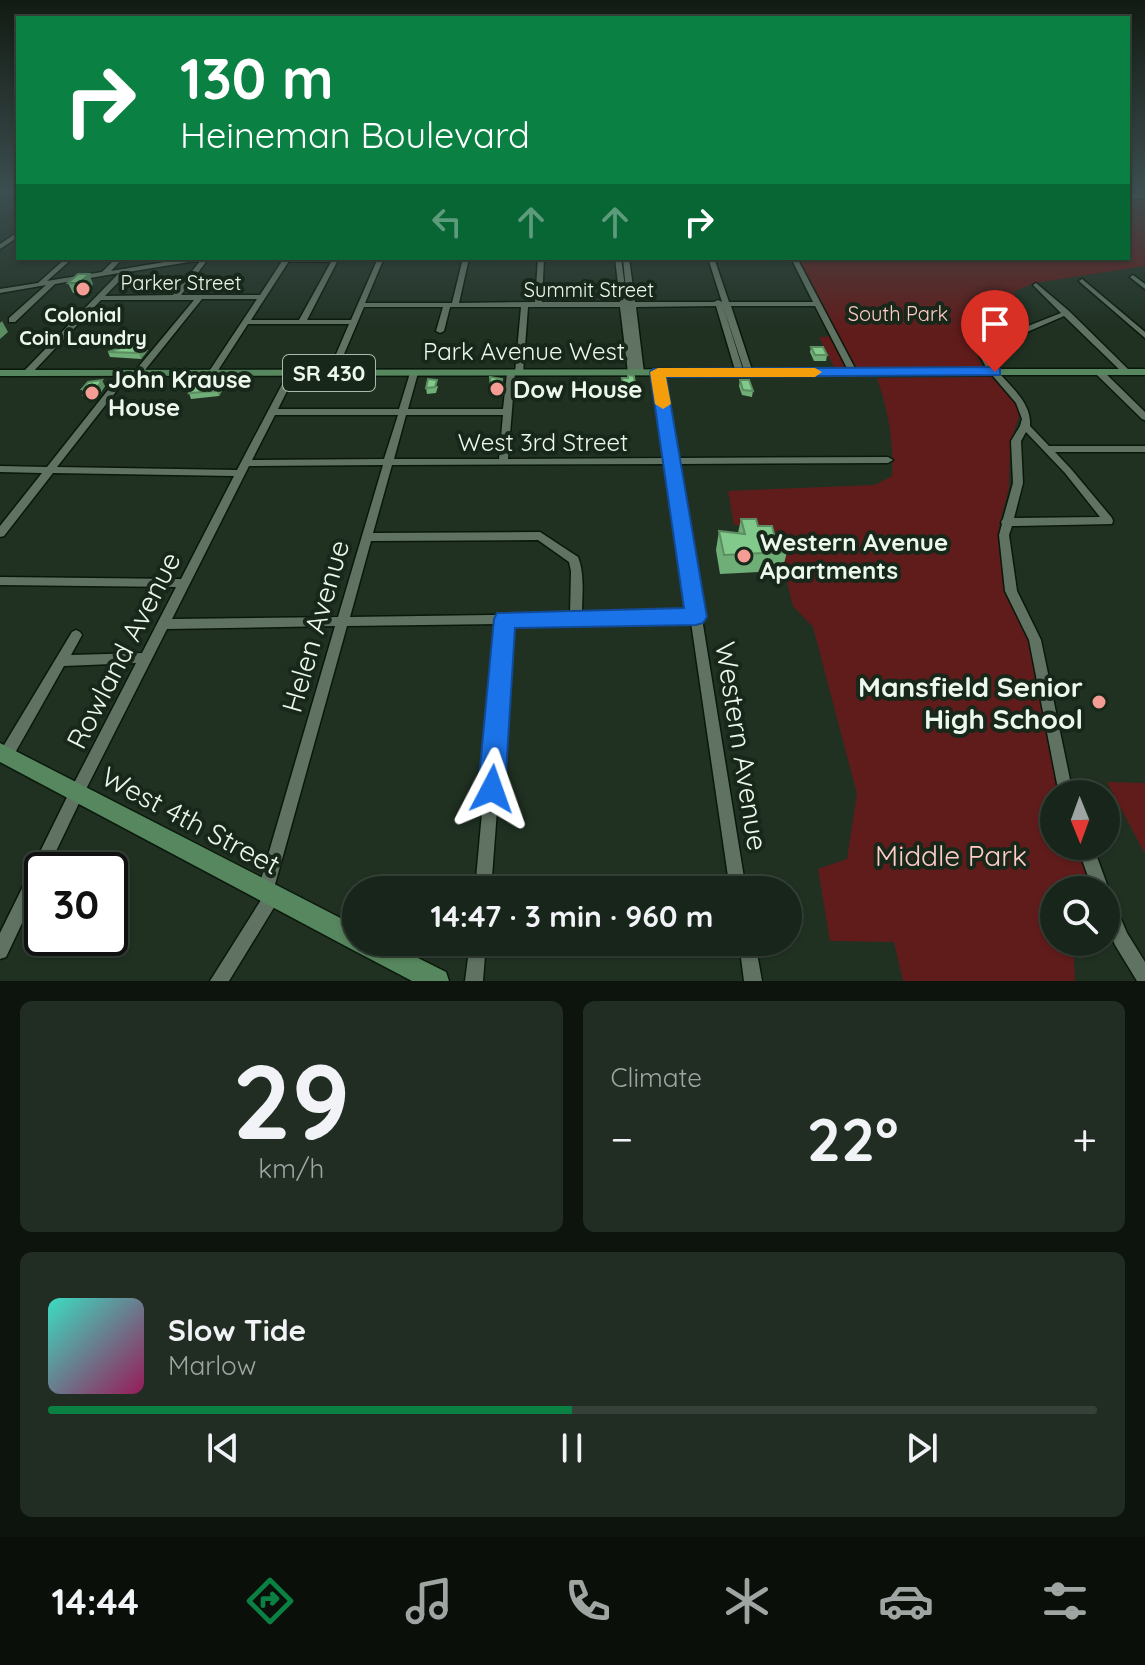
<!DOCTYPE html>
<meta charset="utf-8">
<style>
body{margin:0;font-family:Quicksand,sans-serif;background:#212d23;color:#f1f3f6;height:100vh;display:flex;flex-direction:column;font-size:30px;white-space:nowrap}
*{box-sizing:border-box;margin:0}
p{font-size:26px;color:#9fa5a2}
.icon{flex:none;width:44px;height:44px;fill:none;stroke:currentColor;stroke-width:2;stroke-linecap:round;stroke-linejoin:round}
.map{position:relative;height:981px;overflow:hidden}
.drawer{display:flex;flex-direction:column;gap:20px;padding:20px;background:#0d140e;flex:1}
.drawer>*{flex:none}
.top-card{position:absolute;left:16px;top:16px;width:1114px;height:244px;border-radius:0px;box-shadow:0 2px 6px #0004,0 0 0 2px #364239;background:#0b8043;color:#fff;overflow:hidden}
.needle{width:52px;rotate:179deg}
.controls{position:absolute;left:1040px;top:780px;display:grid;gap:16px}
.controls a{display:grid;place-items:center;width:80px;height:80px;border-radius:50%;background:#18251a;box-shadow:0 2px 6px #0004,0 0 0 2px #364239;font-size:40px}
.speed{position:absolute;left:24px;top:852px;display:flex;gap:16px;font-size:40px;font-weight:700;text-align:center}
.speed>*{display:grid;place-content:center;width:104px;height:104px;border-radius:50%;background:#18251a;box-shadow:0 2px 6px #0004,0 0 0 2px #364239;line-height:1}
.speed .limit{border:4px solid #111;border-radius:12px;background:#fff;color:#111}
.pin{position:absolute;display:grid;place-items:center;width:68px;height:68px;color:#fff;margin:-82px -34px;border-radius:50% 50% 50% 0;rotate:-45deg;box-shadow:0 0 8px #0007}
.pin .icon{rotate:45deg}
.me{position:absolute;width:88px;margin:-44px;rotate:4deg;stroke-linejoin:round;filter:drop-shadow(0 0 6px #0008)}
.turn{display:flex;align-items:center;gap:28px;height:168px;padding:0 32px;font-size:36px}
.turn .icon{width:104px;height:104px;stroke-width:2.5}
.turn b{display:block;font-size:56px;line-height:68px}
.lanes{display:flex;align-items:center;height:76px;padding:0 32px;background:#0003;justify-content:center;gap:40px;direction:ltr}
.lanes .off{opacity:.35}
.big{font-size:60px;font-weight:800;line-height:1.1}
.drawer .card{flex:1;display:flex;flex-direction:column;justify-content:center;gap:12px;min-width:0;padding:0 28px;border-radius:12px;background:#212d23}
.drawer .dial{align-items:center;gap:0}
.dial b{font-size:104px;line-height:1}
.song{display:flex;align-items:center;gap:24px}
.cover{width:96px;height:96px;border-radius:12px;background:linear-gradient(135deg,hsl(170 70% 55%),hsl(330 70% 35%))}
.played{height:8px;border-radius:4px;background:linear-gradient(90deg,#0b8043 50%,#364239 50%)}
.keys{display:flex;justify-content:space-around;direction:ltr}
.heat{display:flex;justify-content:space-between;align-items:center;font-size:44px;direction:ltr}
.drawer .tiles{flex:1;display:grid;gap:20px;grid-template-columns:1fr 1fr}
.card:last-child{grid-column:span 2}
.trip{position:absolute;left:342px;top:876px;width:460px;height:80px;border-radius:40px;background:#18251a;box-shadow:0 2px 6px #0004,0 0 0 2px #364239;font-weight:800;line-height:80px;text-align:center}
.tab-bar{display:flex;height:128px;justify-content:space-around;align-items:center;background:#0a0f0a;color:#9fa5a2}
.tab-bar .icon{width:56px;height:56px}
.tab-bar .current{color:#0b8043}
.tab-bar b{font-size:36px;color:#f1f3f6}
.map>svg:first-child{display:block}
.green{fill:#601c1b}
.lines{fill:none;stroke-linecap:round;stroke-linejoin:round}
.minor-casing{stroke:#09180b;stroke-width:3}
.major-casing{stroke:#09180b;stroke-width:3}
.minor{fill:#607362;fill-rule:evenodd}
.major{fill:#57875e;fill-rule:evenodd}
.wall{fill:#70ae78}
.shaded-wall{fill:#5b8d61}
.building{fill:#82ca8b;stroke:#5b8d61;stroke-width:2}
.route{fill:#1a73e8;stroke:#114b97;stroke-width:2}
.slow{fill:#f59e0b}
.poi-dot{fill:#f59c94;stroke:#172719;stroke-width:3}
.labels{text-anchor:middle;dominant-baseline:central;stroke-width:8;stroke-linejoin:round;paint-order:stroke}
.far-street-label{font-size:20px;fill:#edf7ed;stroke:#172719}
.far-park-label{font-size:20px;fill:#ffccc7;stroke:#172719}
.far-poi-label{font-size:20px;font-weight:bold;fill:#edf7ed;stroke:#172719}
.shield{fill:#172719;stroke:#adb9ad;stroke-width:2}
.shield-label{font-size:22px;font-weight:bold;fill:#edf7ed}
.street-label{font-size:24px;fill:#edf7ed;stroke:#172719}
.poi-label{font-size:24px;font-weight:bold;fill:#edf7ed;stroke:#172719;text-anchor:start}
.near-street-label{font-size:28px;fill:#edf7ed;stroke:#172719}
.near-poi-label{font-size:28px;font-weight:bold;fill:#edf7ed;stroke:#172719;text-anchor:end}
.near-park-label{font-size:28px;fill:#ffccc7;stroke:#172719}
</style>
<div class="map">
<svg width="1145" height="981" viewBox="0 0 1145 981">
<rect width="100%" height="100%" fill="#203122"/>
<path class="green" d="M1128,197H1145V266L1035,283L1015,291L1016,299L1009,309L967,327L966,335L984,369H835L819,337L839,336L797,258H1128Z
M991,377L1016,404L1019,416L1010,443L1009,488L999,526V547L1004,587L1028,640L1058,794H1054V846H1077L1092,890H1054V942H1073L1075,981H903L894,942L830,941L818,869L847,859L857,794L813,627L793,606L773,525H734L728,491L875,485L892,476C894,442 888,410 877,378Z
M1107,782L1145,783V854Z"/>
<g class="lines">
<g class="minor-casing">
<path id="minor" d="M1128,194H1145V198H1128Z
M18,232V237L0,249V244Z
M66,258H73L47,281L102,272L116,258H123L111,271L189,258H209L181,295H260L284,258L337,259L338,260L307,320H351L378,258H384L365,303H452L463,258H469L459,303L535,302L538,258H544L542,302H620L615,258H621L627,302L623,258H629L635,302H714L718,300L722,302L708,258H714L729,302H813L791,258H797L857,372L856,374H850L849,372L815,306H731L753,373L749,375L745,373L723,306L744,373L743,375H740L736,373L716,306L636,307L644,373L640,375L636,373L632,375L628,373L620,307H528L523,373L519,375L515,373L508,459L667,458L654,372L658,370L662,372L676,458L888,457L893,460L888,463L677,464L746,890H730L691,622L511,624L491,890H475L499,624L347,626L274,888L279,890L281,896L229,981H210L261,900L257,893L335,626L167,629L81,799L47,870H42V881L6,957L0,959V933L71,789L136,663L64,666L11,760L6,761L1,760V750L72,632L76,630L80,632L82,635L71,655L142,653L176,587L0,585V577L181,579L234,476L53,473L4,536L0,537V526L42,473L0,472V466L47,467L123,371H129V375L57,467L237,470L288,373L292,371L296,373L278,409H399L410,373L414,371L418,373L408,409H503L507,373L511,371L515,373L521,307H450L444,331L440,333L436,331L443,307H364L336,373L332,375L328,373L349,324H248L215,375H212L208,373L257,299H202L141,375H135V371L194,300H101L30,375H24V371L119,273L55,284L15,322H9V318L46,285L0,293V289L38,283ZM201,260L173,295L105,296L128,272ZM289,261L331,262L299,320H251ZM275,415H398L384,459L252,460ZM406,415H503L499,459H394ZM667,464L689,612L582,614C582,595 585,575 578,557L540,532L373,533L392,465ZM383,465L338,617L172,619L249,466ZM538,540L569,562L571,571L570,614L350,617L371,541Z
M1133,275L1145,284V289L1131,278L1130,277Z
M1082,279L1145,332V338L1080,282L1079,281Z
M1036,283L1069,311L1131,372L1130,374H1124L1064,316L1013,338L985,343L982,346C987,353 990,362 996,369C1009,386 1032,402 1030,426L1049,446H1145V452H1055L1071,469L1112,518L1113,521L1112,524L1012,526L1009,535L1017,591L1041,640L1073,794H1059L1029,640L1005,591L999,535L1002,524L1001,522L1003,519L1013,483L1011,441L1020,426L1022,419L1016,403L987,369L974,345L980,339L1008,334L1061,313L1033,285ZM1026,432L1065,473L1100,517L1014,518L1023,483L1021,441Z
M1096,370H1102L1145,412V420L1142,419L1096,374Z
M1077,846H1093L1109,890L1106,896L1112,898L1127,933L1145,962V981H1137L1115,945L1106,923V890H1093Z
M470,942H486L483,981H465Z
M739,942H755L762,981H744Z"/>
</g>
<g class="major-casing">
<path id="major" d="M1145,369V375L0,376V370Z
M0,743L356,926V942H386L446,972L449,981H412L353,950L0,762Z"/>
</g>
<use href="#minor" class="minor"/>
<use href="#major" class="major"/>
</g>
<path class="wall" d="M78,274L93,284L84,293H73L68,283Z
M811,347L827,355L826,361H814L810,352Z
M148,350L141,359L110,357L108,352Z
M490,377L503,384L501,395H492Z
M622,378L635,384V390H622Z
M740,380L753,391L752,397L742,395L739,386Z
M226,384L219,396L191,399L189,393Z
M105,386L95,401H87L82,389Z
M438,386L436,393L427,394L426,388Z
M741,519L758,526L777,545L787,552L782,571L720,574L716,550L719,531L738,533Z"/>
<path class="shaded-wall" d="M89,274L93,284L84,293L79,283Z
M2,321L8,332L0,339V323Z
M145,344L148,350L141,359L139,353Z
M224,378L226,384L219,396L217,391Z
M102,380L105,386L95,401L92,395Z"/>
<path class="building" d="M78,274H89L79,283H68Z
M145,344L139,353L108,352L130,345Z
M811,347H823L827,355H815Z
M628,375L634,376L635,384H623L622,378H628Z
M490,377L502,379L501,389H491Z
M224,378L217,391L189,393L198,380Z
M428,379L437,380L435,387L426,388Z
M102,380L92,395H84L89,389H82L88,382Z
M740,380H749L753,391L743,390Z
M741,519H756L758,526H772L777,545H785L787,552L724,555L719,531L745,534Z"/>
<linearGradient id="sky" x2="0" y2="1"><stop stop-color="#121b13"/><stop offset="0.58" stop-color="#3c4e4f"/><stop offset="1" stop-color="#3c4e4f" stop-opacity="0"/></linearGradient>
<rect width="1145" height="330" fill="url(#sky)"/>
<path class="route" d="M995,367L1000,369V375L666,377L707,617L703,623L696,625L515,628L505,789L501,798L492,802L482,798L478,789L494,619L497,613L684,608L650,372L653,369Z"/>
<path class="slow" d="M658,368H815L822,372L815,377H666L671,404L663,409L655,404L650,372Z"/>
<g class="poi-dot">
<circle cx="83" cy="289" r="8"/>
<circle cx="497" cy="389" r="8"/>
<circle cx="92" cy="393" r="8"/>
<circle cx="744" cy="556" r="8"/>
<circle cx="1099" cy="702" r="8"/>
</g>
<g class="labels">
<g class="far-street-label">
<text x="181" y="282">Parker Street</text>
<text x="589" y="289">Summit Street</text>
</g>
<g class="far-park-label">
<text x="898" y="313">South Park</text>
</g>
<g class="far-poi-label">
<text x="83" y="314">Colonial<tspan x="83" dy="23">Coin Laundry</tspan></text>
</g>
<rect class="shield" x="283" y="355" width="92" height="36" rx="6"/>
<g class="shield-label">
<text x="329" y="373">SR 430</text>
</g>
<g class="street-label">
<text x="524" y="351">Park Avenue West</text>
<text x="543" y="442">West 3rd Street</text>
</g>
<g class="poi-label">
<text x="108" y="379">John Krause<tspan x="108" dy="28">House</tspan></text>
<text x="513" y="389">Dow House</text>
<text x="760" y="542">Western Avenue<tspan x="760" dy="28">Apartments</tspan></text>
</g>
<g class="near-street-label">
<text transform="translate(315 626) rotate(-74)">Helen Avenue</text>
<text transform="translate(123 650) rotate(-63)">Rowland Avenue</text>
<text transform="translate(742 746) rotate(81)">Western Avenue</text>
<text transform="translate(191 820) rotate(28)">West 4th Street</text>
</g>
<g class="near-poi-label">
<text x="1083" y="686">Mansfield Senior<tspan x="1083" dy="32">High School</tspan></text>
</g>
<g class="near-park-label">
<text x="951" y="855">Middle Park</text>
</g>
</g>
</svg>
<div class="controls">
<a><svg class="needle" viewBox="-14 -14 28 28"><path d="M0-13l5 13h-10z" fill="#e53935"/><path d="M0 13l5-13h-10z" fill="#9fa5a2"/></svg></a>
<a><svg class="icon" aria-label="search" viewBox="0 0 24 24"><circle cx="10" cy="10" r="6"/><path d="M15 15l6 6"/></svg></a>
</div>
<div class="speed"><div class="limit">30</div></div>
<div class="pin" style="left:995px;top:372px;background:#d93025"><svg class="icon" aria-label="arrive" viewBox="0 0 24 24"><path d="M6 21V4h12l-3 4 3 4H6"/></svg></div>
<svg class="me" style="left:492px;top:789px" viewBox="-20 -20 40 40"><path d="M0-17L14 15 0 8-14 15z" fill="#1a73e8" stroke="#fff" stroke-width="4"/></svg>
<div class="trip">14:47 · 3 min · 960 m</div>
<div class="top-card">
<div class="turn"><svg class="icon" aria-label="right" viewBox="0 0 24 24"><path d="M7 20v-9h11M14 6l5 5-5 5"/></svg><div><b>130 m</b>Heineman Boulevard</div></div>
<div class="lanes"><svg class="icon off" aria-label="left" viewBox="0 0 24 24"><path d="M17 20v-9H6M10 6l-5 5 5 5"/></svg><svg class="icon off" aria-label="ahead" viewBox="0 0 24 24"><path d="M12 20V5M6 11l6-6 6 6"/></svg><svg class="icon off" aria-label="ahead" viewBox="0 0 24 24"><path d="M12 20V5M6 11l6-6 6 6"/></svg><svg class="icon" aria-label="right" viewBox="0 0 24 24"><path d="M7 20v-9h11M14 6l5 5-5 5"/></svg></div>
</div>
</div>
<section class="drawer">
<div class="tiles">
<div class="card dial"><b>29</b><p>km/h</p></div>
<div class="card"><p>Climate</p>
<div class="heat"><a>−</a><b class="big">22°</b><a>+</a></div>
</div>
<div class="card">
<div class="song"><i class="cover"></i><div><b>Slow Tide</b><p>Marlow</p></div></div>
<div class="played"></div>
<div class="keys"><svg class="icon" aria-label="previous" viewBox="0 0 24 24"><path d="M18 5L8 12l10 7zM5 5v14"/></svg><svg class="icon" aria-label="pause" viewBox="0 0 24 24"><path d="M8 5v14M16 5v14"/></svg><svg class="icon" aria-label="next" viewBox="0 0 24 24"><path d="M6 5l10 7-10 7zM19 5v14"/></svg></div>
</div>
</div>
</section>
<nav class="tab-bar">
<b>14:44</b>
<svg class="icon current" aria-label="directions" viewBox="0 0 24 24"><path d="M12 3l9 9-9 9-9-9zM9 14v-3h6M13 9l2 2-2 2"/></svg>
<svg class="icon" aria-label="music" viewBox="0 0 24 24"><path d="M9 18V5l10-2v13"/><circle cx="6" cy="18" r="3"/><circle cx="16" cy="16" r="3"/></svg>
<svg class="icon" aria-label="phone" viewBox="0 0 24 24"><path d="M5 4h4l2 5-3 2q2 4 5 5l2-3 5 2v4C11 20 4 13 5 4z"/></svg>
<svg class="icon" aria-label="climate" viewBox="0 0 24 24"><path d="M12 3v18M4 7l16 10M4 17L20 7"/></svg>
<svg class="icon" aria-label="car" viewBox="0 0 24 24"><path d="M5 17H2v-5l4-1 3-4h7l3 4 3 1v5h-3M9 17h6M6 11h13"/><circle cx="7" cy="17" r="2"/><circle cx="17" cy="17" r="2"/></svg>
<svg class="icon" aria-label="filters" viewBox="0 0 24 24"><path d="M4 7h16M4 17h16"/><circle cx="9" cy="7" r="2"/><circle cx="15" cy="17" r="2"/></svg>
</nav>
